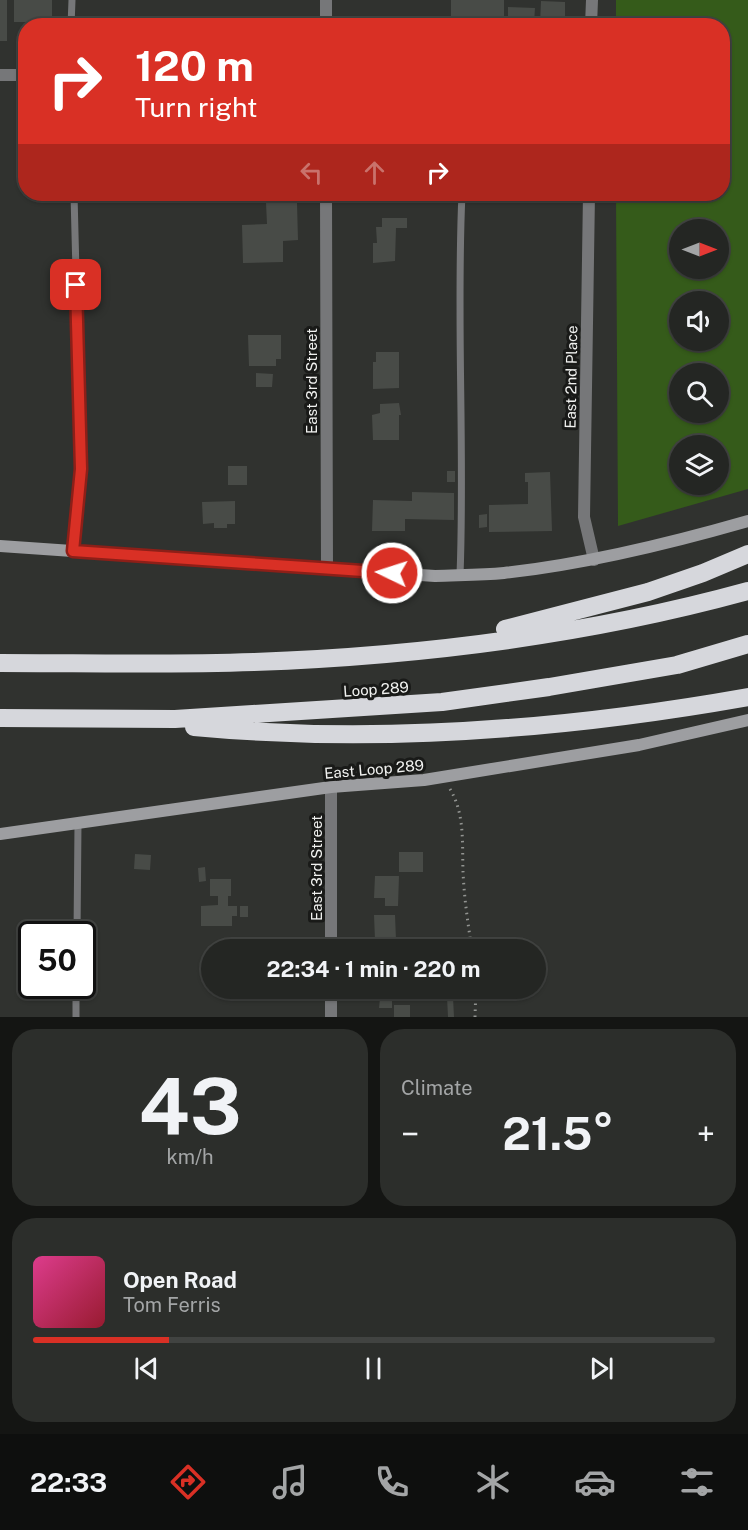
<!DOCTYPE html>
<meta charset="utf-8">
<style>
body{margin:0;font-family:"Public Sans",sans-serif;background:#2c2e2b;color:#f1f3f6;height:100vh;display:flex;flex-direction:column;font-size:22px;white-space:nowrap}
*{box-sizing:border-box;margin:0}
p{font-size:20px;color:#a3a5a6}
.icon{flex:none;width:33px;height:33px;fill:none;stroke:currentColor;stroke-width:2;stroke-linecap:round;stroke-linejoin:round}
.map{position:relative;height:1017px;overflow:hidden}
.drawer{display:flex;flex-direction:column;gap:12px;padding:12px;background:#141513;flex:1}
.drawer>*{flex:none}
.top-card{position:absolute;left:18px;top:18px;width:712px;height:183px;border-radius:24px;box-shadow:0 2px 4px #0004,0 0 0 2px #414341;background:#d93025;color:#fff;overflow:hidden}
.needle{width:39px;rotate:90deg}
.buttons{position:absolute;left:669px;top:219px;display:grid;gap:12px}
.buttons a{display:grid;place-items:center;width:60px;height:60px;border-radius:50%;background:#242623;box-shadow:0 2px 4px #0004,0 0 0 2px #414341;font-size:30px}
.speed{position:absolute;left:18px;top:921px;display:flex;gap:12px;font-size:30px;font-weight:700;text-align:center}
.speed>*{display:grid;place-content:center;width:78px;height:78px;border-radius:50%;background:#242623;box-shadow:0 2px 4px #0004,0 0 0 2px #414341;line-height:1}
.speed .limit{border:3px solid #111;border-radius:9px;background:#fff;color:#111}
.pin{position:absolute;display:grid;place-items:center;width:51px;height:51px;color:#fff;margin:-26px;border-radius:12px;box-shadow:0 3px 9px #0006}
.me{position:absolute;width:66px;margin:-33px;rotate:274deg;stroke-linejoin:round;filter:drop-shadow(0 0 4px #0008)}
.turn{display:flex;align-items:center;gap:21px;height:126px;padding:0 18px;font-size:27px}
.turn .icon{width:78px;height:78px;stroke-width:2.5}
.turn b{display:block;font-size:42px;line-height:51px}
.lanes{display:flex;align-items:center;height:57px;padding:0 18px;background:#0003;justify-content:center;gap:30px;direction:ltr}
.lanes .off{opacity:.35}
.big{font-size:45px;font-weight:700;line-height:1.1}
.drawer .widget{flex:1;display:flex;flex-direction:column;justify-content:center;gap:9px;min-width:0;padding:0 21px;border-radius:24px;background:#2c2e2b}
.drawer .dial{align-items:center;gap:0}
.dial b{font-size:78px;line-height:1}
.song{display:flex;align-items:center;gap:18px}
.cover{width:72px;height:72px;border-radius:9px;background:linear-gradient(135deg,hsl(330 70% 55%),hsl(350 70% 35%))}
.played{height:6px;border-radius:3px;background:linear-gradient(90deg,#d93025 20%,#414341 20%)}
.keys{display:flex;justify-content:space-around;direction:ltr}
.heat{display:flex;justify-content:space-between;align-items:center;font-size:33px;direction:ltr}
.drawer .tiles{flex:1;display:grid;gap:12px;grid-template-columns:1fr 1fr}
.widget:last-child{grid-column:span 2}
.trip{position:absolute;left:201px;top:939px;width:345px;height:60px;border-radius:30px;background:#242623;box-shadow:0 2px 4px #0004,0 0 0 2px #414341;font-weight:700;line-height:60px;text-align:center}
.menu{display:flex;height:96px;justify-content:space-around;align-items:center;background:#0e0f0e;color:#a3a5a6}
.menu .icon{width:42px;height:42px}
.menu .on{color:#d93025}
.menu b{font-size:27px;color:#f1f3f6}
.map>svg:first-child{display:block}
.green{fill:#355b1a;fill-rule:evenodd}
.building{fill:#484b47}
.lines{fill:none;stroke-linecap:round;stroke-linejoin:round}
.path{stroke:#929491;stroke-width:3;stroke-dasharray:1.5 4.5;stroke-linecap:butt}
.lane{stroke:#767779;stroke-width:7}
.street{stroke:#767779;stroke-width:12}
.secondary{stroke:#9d9ea1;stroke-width:12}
.highway{stroke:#d6d7dc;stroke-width:18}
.route-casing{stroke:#8d1f18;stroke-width:15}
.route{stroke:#d93025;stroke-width:10}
.labels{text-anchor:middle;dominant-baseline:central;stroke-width:6;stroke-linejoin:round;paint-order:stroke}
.street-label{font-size:15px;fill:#f1f2f0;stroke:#191a18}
</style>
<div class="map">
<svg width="748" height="1017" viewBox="0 0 748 1017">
<rect width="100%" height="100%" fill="#30322f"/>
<path class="green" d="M616,0H748V489L618,526L616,194H723V26L616,25ZM680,230H718V268H680ZM680,302H718V340H680ZM680,374H718V412H680ZM680,446H718V484H680Z"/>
<path class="building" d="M0,0H7V41H0Z
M14,0H52V26H27V22H14Z
M451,0H504V23H451Z
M541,1L565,2V25H540Z
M508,7L535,8L534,23L508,22Z
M266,203H297L298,240L283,241V262L243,263L242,225L267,224Z
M382,218H407V228H396L395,261L373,263V243H377L376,227H382Z
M248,335H281V359H276V366H249Z
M376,352H399V388L373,389V362H376Z
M256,373L273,374L272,387H256Z
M399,403L401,415H399V440H373L372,415L380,413V404Z
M228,466H247V485H228Z
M447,471H455V482H447Z
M550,472L552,531L489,532V505L528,504V482H525V473Z
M412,492L454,493V520L405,519V531H372L373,500L412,501Z
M235,501V524H227V528H214V523L203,524L202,502Z
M487,514V527L479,528V515Z
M399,852H423V872H399Z
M135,854L151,855L150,870L134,869Z
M205,867L206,881L199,882L198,868Z
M375,876H399L398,906H385V898H374Z
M210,879H231V896H228V906H237V916H232V926H201V906L218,905V896H210Z
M240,906H248V917H240Z
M374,915H395L396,940H375Z
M87,952H95V966H87Z
M374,988H396V997H392V1008H379L380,998H374Z
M447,997H453L454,1017H448Z
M394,1005H410V1017H394Z"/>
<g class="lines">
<path class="path" d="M450,789C465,814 462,843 463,871C464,897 468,924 472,950
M475,1017L476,988"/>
<path class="lane" d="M71,26L72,0
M73,551L81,469L74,194
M460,575C465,448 456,320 462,194
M77,934L78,824
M76,1017V986"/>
<path class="street" d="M326,26V0
M591,26L592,0
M0,75H26
M326,194L327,569
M589,194L584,517L594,560
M331,787V950
M331,988V1017"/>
<path class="secondary" d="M0,546L435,576C458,575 481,575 504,573C587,564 668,544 748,521
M0,834L331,787L424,780L639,745L748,720"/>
<path class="highway" d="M505,629L648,592L703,573L748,554
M0,663C85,663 170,665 254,662C421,656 588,635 748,591
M0,718L175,719L442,702L549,687L677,665L748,644
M194,727C377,744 568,729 748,697"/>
</g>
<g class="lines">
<g class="route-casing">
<path id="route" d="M76,285L81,469L73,551L392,573"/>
</g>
<use href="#route" class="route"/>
</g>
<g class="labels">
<g class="street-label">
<text transform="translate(571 377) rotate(-89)">East 2nd Place</text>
<text transform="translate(311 381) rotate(-90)">East 3rd Street</text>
<text transform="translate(376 689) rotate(-4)">Loop 289</text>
<text transform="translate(374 769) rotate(-5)">East Loop 289</text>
<text transform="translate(316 868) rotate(-90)">East 3rd Street</text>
</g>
</g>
</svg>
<div class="buttons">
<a><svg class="needle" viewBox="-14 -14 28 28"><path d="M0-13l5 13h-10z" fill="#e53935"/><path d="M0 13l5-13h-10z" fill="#a3a5a6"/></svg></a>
<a><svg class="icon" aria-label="sound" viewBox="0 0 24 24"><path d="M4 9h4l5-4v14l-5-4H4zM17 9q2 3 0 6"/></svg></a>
<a><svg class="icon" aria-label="search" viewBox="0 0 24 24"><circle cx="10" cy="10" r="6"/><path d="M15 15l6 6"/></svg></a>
<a><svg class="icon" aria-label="layers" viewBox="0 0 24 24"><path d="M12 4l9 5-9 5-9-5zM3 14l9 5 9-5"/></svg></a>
</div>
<div class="speed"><div class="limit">50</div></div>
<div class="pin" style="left:76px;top:285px;background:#d93025"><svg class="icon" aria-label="arrive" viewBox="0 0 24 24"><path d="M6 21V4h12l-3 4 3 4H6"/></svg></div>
<svg class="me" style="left:392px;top:573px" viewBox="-20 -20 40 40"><circle r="17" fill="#d93025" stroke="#fff" stroke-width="3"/><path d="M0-11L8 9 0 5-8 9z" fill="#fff"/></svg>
<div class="trip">22:34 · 1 min · 220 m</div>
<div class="top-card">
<div class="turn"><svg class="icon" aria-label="right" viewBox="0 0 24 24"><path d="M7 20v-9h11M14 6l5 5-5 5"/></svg><div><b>120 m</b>Turn right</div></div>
<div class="lanes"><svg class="icon off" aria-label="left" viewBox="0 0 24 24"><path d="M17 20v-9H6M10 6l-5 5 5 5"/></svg><svg class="icon off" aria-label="ahead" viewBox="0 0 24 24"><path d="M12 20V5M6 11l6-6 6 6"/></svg><svg class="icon" aria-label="right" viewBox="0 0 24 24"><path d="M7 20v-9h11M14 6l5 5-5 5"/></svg></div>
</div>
</div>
<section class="drawer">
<div class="tiles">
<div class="widget dial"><b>43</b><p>km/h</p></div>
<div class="widget"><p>Climate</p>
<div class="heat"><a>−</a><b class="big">21.5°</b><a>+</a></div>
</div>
<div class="widget">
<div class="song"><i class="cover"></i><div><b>Open Road</b><p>Tom Ferris</p></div></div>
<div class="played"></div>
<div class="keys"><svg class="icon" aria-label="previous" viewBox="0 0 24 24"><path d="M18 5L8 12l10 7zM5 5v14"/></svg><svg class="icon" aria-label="pause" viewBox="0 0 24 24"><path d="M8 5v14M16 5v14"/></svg><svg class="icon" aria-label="next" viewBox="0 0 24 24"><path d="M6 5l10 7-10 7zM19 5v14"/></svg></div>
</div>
</div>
</section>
<nav class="menu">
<b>22:33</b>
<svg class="icon on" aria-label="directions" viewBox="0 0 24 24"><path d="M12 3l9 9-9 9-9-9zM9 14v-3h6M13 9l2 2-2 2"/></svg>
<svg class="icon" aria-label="music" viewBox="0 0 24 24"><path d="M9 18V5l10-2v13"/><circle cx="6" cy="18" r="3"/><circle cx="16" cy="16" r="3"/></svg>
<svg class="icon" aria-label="phone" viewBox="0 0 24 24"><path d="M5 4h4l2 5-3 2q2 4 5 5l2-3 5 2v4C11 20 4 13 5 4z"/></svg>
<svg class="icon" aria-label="climate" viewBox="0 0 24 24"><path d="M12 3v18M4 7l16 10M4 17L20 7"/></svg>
<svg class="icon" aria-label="car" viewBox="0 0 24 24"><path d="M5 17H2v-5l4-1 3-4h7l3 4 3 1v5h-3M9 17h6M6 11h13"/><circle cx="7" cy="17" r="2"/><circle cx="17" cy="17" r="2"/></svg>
<svg class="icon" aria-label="filters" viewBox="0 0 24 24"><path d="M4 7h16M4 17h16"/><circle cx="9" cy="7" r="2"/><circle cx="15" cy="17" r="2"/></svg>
</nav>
